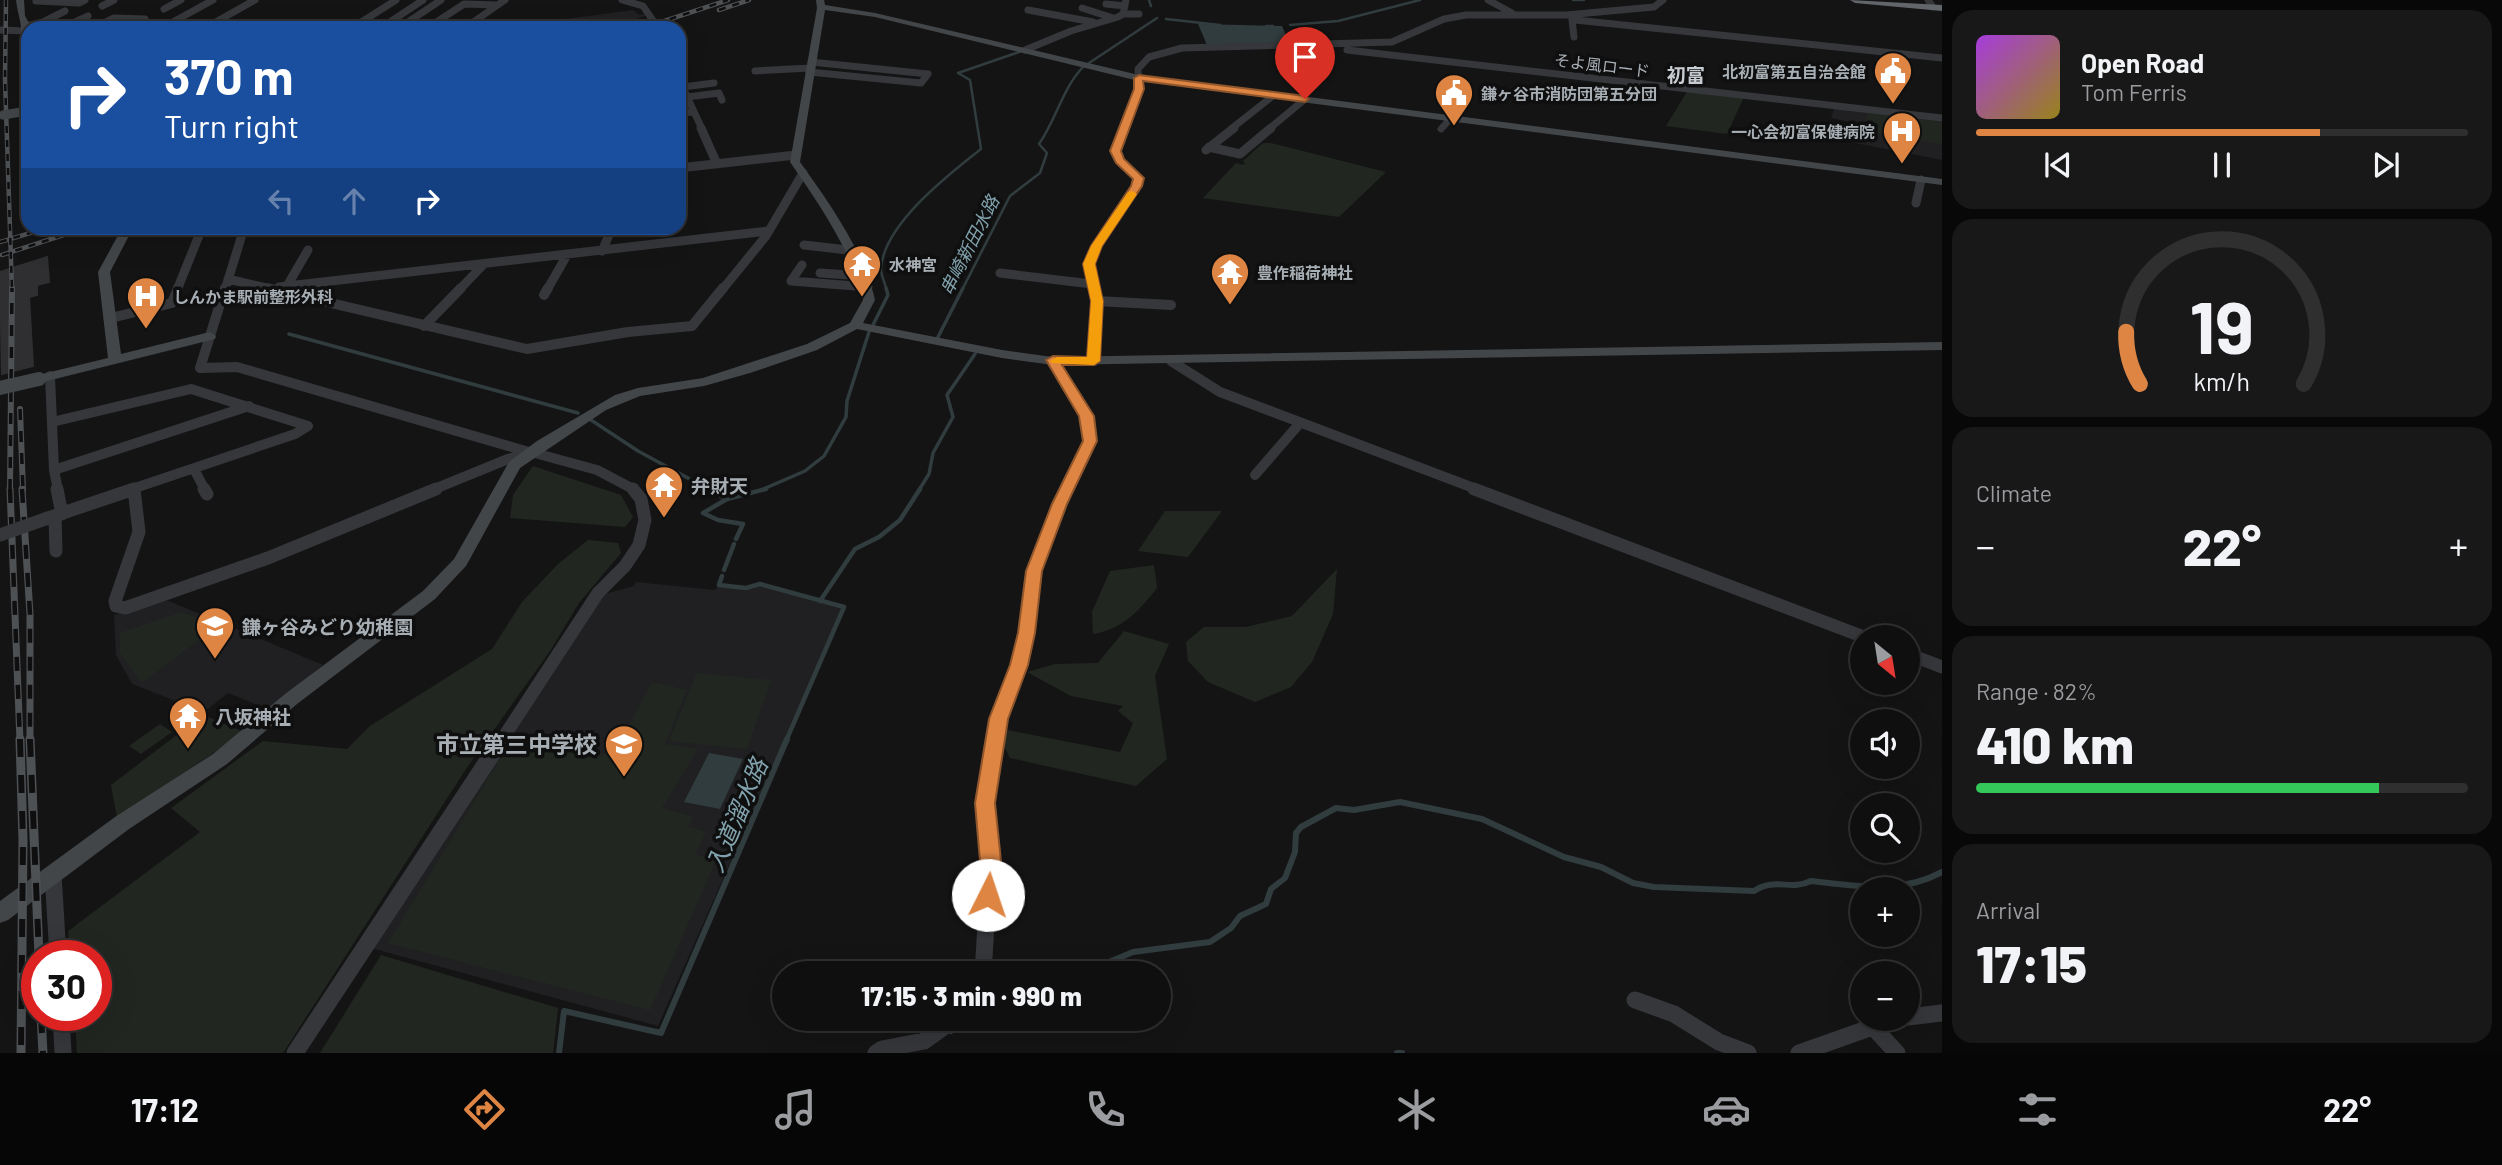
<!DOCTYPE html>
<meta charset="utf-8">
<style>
body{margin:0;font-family:Barlow,"Noto Sans JP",sans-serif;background:#181819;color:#f1f3f6;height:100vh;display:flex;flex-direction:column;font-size:26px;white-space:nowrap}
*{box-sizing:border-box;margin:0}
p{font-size:23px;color:#9b9c9f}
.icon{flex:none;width:38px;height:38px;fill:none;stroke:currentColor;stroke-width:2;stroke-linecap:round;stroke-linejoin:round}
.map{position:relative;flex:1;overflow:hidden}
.panel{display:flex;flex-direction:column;gap:10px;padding:10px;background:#080809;width:560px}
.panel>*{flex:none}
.banner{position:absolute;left:21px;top:21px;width:665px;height:214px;border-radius:21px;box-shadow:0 7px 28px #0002,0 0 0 2px #2f2f30;background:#1a4fa0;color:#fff;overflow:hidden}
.needle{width:46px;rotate:150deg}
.controls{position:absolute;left:1850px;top:625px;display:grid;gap:14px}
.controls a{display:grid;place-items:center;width:70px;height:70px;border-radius:50%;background:#0f0f10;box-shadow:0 7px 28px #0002,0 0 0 2px #2f2f30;font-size:35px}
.speed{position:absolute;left:21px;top:940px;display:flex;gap:14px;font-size:35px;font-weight:700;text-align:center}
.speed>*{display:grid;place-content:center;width:91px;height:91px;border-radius:50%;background:#0f0f10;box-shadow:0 7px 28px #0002,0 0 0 2px #2f2f30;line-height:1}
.speed .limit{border:10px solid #d22;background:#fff;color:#111}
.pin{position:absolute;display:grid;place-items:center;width:60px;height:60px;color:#fff;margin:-72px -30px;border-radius:50% 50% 50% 0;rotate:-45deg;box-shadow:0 0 7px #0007}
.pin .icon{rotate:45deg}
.me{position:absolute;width:77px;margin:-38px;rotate:4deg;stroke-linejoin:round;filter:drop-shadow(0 0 5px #0008)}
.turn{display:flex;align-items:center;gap:24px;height:147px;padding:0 28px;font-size:32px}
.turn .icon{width:91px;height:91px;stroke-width:2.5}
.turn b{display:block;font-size:49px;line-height:60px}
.lanes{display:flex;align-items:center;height:66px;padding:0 28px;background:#0003;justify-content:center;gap:35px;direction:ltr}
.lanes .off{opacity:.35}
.big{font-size:52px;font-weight:800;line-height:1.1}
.panel .card{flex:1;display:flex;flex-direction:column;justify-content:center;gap:10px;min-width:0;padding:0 24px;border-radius:21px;background:#181819}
.panel .dial{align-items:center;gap:0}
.dial svg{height:182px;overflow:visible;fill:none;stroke:#2f2f30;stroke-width:7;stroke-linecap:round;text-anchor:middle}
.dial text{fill:#f1f3f6;stroke:none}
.song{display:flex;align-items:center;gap:21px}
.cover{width:84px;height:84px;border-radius:10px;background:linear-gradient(135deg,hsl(280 70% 55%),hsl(50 70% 35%))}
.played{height:7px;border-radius:4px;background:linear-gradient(90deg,#de8543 70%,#2f2f30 70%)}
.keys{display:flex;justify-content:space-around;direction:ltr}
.heat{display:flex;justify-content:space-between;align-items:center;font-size:38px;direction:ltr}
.charge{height:10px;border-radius:5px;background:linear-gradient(90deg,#34c759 82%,#2f2f30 0)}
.trip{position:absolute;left:772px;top:961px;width:399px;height:70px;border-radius:35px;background:#0f0f10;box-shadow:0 7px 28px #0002,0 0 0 2px #2f2f30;font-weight:800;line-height:70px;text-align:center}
.menu{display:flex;height:112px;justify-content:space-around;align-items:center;background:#060606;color:#9b9c9f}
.menu .icon{width:49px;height:49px}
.menu .selected{color:#de8543}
.menu b{font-size:32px;color:#f1f3f6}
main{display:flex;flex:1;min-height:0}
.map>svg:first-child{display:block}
.built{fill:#202022}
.green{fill:#212720}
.water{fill:#303c3e}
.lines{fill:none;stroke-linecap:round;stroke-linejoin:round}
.stream-far3{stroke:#303c3e;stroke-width:2.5}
.stream-far2{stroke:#303c3e;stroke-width:3.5}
.stream-far1{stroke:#303c3e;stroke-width:4.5}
.stream{stroke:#303c3e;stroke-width:6}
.building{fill:#2f2f31;stroke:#2e2f31;stroke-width:2}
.street-far4{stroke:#35373a;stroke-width:7}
.street-far3{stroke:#35373a;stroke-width:9}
.street-far2{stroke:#35373a;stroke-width:10}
.street-far1{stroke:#35373a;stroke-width:13}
.street{stroke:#35373a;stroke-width:17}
.secondary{fill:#434649;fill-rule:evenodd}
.highway{fill:#62666a;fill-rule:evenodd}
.rail-far3-casing{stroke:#4e5154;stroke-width:4.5}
.rail-far2-casing{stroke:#4e5154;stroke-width:6}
.rail-far1-casing{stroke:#4e5154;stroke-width:7}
.rail-casing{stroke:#4e5154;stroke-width:9}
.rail-far3{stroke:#0f0f10;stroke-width:2.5;stroke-dasharray:7;stroke-linecap:butt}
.rail-far2{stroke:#0f0f10;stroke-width:3.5;stroke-dasharray:11;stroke-linecap:butt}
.rail-far1{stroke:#0f0f10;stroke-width:4.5;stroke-dasharray:14;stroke-linecap:butt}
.rail{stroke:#0f0f10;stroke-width:6;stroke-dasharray:18;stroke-linecap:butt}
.street-bridge{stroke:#35373a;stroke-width:13}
.secondary-bridge-far1{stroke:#434649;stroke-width:9}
.secondary-bridge{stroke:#434649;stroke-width:14}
.route{fill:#de8543;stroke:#90562c;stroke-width:2}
.slow{fill:#f59e0b}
.labels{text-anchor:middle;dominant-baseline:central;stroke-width:7;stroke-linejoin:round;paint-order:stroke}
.far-street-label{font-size:16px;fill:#a7aeb4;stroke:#0f0f10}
.far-poi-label{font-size:16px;font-weight:bold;fill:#a7aeb4;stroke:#0f0f10;text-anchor:start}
.far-water-label{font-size:18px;font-style:italic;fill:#81a2ac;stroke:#0f0f10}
.far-quarter-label{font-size:19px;font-weight:bold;fill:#c7ccd1;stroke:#0f0f10}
.poi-label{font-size:19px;font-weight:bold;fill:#a7aeb4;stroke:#0f0f10;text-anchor:start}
.near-poi-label{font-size:23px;font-weight:bold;fill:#a7aeb4;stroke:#0f0f10;text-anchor:end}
.near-water-label{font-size:24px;font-style:italic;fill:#81a2ac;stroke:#0f0f10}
</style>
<main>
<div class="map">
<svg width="1942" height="1053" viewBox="0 0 1942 1053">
<rect width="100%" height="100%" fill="#141415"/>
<path class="built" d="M633,10L638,14L648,15L608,28H499Z
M1835,106L1942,119V160L1845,141L1851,122L1831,118Z
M636,582L715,590L719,585L752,589L760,586L842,609L658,1026L371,948L601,595L634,586Z
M164,599L323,665L268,709L228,693L204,712L132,684L116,655L114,615Z"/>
<path class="green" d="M1688,90L1744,97L1727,134L1666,126Z
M1868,113L1942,122V144L1862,130Z
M1263,143H1271L1386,172L1339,217L1203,198L1236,163L1243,165L1245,163L1243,161Z
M533,466L621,495L633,517L625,527L510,518L513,495Z
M1165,511H1222L1188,557L1138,551Z
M588,540L618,543L621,553L579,603L550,651L466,769L283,1053H77L75,1015H96V956L70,955L68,931L200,832L171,808L263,741L347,749L370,726L492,649L522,602L558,564Z
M1154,565L1157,588C1139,611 1123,629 1093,634L1092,612L1110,571Z
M1337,569L1333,614L1312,662L1291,687L1255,702L1208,682L1188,661L1186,642L1204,627H1246L1292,616Z
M182,612L217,626L142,683L120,653V633Z
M1124,631L1169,644L1155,676L1167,759L1136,786L1010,758L1003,744L1007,730L1120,752L1133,723L1118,711L1123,706L1071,696L1027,672L1055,664L1098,663Z
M697,673L771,680L747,749L669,741Z
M652,682L687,690L665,744L698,749L662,808L693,817L688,827L706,832L695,855L717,858L650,1010L388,943L514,736L613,756Z
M203,715L244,732L117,818L111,785Z
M160,724L172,732L141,754L129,746Z
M381,955L558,1008L553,1053H320Z"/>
<path class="water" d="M1198,24L1282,26L1290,44L1207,45Z
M709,753L743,759L720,809L684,802Z"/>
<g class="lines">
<path class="stream-far3" d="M1149,0L1151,6
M1573,0H1584
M1166,19L1220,25
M1290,25L1338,21L1420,0
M1266,26H1273
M1089,63L1157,18
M887,290C885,284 881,275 881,269C883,225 949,174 981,149L970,80L958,73L1022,51
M962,290L1010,196L1040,173L1047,153L1039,144C1056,120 1062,89 1083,67"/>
<path class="stream-far2" d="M873,325L888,295L886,288
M289,334L578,413
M938,337L963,288
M591,420L638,451L710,490
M761,490L805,471L824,456L846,417L847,401L869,332
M919,490L929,474L933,453L953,417L947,395L975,354"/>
<path class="stream-far1" d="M707,489L726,499
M736,539L743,524L718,520L703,513L727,499L766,489
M724,570L734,544
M722,576L719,585L746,588L760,584L844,607L786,741
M820,601L855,549L879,537L900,520L920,489"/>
<path class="stream" d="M1083,973L1133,952L1210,942L1231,928L1240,916L1266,904L1271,889L1285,878L1295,852L1296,833L1301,827L1336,808L1354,810L1400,802L1482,819L1564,857L1601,867L1633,883L1654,887L1754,891C1775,877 1790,891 1811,881C1856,886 1900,895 1942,872
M951,1031L971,1018
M559,1053L564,1011L661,1033L787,739
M1397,1053H1402"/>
</g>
<path class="building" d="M47,257L49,282L37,285V295L29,297L33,366L2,374L0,272Z"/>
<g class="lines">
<path class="street-far4" d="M622,0L643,6L654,22
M1488,0L1512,13
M1928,0L1933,7
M36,1L79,3L85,0
M1106,4L1125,6
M102,6L114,0
M1082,8L1113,18
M164,9L181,0
M1028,10L1093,22
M1123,14H1139
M1572,20L1574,37
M1575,20L1942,58
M435,23L464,4L497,5
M435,24L469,25L505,0
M25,26L41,23L65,11
M62,28L88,16
M94,28L114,18L145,19L128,28
M162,28L213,0
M205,28L255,0
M243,28L250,24
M352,28L396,0
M381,28L423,0
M399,28L441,0
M0,30L28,31
M1025,50L1071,31L1118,17L1123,14L1126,0
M1347,50L1942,118
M811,62L928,74
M755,71L810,68
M809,72L921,83L928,74
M679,79L702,129
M683,87L714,83
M687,97L719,93L722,100
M679,113L694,112
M1123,129L1139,89L1138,69L1149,57L1182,48L1392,42L1444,19L1466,15H1566L1654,7L1663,0
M1231,129L1274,95
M1269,129L1305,99
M1441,129L1451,118"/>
<path class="street-far3" d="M701,128L717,164
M1209,147L1240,154L1271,128
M1206,150L1234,128
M679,168L796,155
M1916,203L1921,180
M804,245L848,250
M602,251L612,228
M802,265L791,281L868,287
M820,273L864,276
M1000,273L1092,284
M228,279L275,290
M287,286L308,250
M279,287L768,231
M177,290L202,228
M225,290L244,228
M459,290L483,265
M547,290L567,255
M722,290L766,236L803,173
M1095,290L1089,264L1096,246L1137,186L1138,178L1120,161L1115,151L1124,128"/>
<path class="street-far2" d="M225,288L200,368L237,367L529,452
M267,288L527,349L628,332L692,326L723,288
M544,295L548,288
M1097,301L1171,305
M111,318L172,303L178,288
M424,326L461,288
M1053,361L1086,416L1090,441L1066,490
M1094,361L1097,301L1094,288
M1171,361L1220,392L1479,490
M50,376L54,470L58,490
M52,422L191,389L308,426L295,434L129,490
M531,452L597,470L635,490
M194,469L205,490
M54,470L249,406
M1255,475L1300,423
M432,490L508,459L530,453"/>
<path class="street-far1" d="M57,489L62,514
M134,489L139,532L115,601L116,606L125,608L268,558L436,489
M204,489L207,494
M1474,489L1864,637
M55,516L56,551
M48,518L134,489
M1908,654L1942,667
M501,741L598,593L625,566L639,545L645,520L641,499L633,489
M995,741L998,719L1019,665L1034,571L1067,489"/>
<path class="street" d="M53,874L58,956
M983,973L990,861L985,803L995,739
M1635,1000L1674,1014L1719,1042L1748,1053
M61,1015L63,1053
M1908,1017L1942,1013
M1873,1027L1897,1053
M295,1053L502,739
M876,1053L882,1049L924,1041L956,1018
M1799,1053L1898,1018"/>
<path class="secondary" d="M16,0H24L25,16L29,23L28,91L23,88C21,67 22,47 21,27C20,18 17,10 16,0Z
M816,0H824L825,5L875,13L1139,75L1942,179V185L1139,81L875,17L825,10L800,162C828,201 865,253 875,300L863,323L1002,350L1053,357L1942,342V350L1053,365L1002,358L857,329L817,350L750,373L704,386L640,396L606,410L520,468L466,566L435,599L297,704L227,764L129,829L8,920L0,923V901L115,817L213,754L285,694L423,591L454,559L509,462L537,441L615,395L638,388L703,378L807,344L850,323L863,300C853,253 818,202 790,162L817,8Z
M122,228H133L110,272L121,354L210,332L216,336L215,339L39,383L34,382L32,379L34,376L108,358L98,272Z"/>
<path class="highway" d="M1850,0L1942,5V11L1855,3Z"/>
<g class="rail-far3-casing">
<path id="rail-far3" d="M6,0L5,79L12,290
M719,10L749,0
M643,28L728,0
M0,242L47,228
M2,255L85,228"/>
</g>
<g class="rail-far2-casing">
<path id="rail-far2" d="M20,409L23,490
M10,490L12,288"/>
</g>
<g class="rail-far1-casing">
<path id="rail-far1" d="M10,489L20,741
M22,489L30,614V741"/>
</g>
<g class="rail-casing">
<path id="rail" d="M20,739L23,840L21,1053
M30,739L39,956
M41,1015L43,1053"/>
</g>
<use href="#rail-far3" class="rail-far3"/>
<use href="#rail-far2" class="rail-far2"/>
<use href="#rail-far1" class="rail-far1"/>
<use href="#rail" class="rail"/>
<path class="street-bridge" d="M0,535L48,518"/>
<path class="secondary-bridge-far1" d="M3,115L21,112"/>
<path class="secondary-bridge" d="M0,388L39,379"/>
</g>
<path class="route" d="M1139,75L1305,96L1309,99L1305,102L1143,81L1144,89L1121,151L1124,159L1144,178L1142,186L1102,246L1095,264L1103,301L1100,361L1094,365H1062L1094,416L1097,441L1067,504L1042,571L1035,633L1028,665L1008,719L995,803L1001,861L999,895L995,902L988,904L980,902L977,895L980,861L975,803L989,719L1010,665L1018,633L1026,571L1052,504L1083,441L1079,416L1046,360L1053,356L1087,357L1091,301L1083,264L1091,246L1131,186L1133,179L1116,163L1110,151L1134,89V78Z"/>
<path class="slow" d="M1132,191L1137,194L1102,246L1095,264L1103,301L1100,361L1094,365L1052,363L1050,361L1057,357H1087L1091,301L1083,264L1091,246L1128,192Z"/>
<defs>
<g id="civic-pin" transform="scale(2.0125)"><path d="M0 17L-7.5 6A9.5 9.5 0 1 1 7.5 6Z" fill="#de8543" stroke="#0f0f10"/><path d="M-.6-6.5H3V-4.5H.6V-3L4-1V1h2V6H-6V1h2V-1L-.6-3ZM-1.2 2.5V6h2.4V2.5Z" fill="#fff"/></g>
<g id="hospital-pin" transform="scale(2.0125)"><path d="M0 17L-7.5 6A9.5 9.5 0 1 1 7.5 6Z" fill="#de8543" stroke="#0f0f10"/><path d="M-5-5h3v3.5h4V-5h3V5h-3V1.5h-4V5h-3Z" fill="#fff"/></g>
<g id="temple-pin" transform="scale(2.0125)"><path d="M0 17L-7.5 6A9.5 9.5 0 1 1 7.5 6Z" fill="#de8543" stroke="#0f0f10"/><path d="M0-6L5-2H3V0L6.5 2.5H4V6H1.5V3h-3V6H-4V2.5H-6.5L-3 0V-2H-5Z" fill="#fff"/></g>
<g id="school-pin" transform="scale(2.0125)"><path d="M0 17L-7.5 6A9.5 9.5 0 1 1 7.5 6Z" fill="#de8543" stroke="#0f0f10"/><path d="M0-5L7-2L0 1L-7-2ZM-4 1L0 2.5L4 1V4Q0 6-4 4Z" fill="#fff"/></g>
</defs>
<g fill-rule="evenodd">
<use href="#civic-pin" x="1893" y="71"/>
<use href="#civic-pin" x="1454" y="93"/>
<use href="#hospital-pin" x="1902" y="131"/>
<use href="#temple-pin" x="862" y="264"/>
<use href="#temple-pin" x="1230" y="272"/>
<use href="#hospital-pin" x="146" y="296"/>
<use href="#temple-pin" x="664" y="485"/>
<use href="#school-pin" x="215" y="626"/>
<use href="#temple-pin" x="188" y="716"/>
<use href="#school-pin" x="624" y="744"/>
</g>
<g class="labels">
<g class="far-street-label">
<text transform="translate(1602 65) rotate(7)">そよ風ロード</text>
</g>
<g class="far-poi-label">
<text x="1866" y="71" text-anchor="end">北初富第五自治会館</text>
<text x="1481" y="93">鎌ヶ谷市消防団第五分団</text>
<text x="1875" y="131" text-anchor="end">一心会初富保健病院</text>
<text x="889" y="264">水神宮</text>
<text x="1257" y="272">豊作稲荷神社</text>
<text x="173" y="296">しんかま駅前整形外科</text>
</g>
<g class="far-water-label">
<text transform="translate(969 245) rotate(-63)">串崎新田水路</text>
</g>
<g class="far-quarter-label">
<text x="1686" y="74">初富</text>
</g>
<g class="poi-label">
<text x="691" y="485">弁財天</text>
<text x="242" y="626">鎌ヶ谷みどり幼稚園</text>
<text x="215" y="716">八坂神社</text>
</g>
<g class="near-poi-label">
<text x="597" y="744">市立第三中学校</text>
</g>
<g class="near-water-label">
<text transform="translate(736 815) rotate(-67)">入道溜水路</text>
</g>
</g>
</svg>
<div class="controls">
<a><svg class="needle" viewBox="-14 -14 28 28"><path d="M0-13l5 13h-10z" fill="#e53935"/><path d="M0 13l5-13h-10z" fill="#9b9c9f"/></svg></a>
<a><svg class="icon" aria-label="sound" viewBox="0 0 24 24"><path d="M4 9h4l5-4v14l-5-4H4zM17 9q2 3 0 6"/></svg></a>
<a><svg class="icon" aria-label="search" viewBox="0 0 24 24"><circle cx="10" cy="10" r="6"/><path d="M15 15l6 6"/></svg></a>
<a>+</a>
<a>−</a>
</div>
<div class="speed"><div class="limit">30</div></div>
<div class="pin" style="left:1305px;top:99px;background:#d93025"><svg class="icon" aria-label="arrive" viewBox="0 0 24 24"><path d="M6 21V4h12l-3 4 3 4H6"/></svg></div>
<svg class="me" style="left:988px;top:895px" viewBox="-20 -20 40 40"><circle r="19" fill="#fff"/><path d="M0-13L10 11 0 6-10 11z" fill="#de8543"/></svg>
<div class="trip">17:15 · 3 min · 990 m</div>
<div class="banner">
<div class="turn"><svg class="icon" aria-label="right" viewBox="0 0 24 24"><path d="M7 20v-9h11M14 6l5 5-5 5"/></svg><div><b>370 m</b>Turn right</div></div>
<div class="lanes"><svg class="icon off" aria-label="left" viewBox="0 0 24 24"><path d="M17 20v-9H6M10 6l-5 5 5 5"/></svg><svg class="icon off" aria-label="ahead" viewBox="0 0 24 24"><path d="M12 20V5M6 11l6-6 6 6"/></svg><svg class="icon" aria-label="right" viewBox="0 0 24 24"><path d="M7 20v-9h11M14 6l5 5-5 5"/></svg></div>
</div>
</div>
<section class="panel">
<div class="card">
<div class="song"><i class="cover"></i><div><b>Open Road</b><p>Tom Ferris</p></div></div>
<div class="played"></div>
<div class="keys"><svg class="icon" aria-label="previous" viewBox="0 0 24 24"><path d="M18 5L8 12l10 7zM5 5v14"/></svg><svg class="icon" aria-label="pause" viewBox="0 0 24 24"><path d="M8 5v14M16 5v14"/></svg><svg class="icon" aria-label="next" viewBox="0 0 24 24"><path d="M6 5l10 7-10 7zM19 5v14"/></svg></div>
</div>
<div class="card dial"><svg viewBox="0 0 100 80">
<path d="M14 69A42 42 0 1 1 86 69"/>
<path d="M14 69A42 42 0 0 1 8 46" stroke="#de8543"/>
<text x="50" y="56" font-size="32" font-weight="700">19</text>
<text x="50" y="72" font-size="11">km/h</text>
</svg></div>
<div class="card"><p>Climate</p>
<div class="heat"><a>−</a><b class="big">22°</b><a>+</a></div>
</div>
<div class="card"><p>Range · 82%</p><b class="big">410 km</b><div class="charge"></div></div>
<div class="card"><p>Arrival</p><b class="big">17:15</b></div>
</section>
</main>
<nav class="menu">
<b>17:12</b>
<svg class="icon selected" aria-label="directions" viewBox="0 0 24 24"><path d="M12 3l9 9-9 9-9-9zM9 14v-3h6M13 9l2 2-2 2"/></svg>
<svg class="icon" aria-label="music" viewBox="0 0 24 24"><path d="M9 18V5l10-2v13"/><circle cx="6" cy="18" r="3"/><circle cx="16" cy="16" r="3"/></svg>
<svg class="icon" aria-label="phone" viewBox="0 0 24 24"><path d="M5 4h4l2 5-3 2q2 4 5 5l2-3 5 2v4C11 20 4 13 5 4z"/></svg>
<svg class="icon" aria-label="climate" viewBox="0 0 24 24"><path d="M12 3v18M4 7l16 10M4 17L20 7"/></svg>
<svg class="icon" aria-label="car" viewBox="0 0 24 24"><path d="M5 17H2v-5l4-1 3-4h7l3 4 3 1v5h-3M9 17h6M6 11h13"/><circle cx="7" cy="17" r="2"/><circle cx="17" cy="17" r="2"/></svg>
<svg class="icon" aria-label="filters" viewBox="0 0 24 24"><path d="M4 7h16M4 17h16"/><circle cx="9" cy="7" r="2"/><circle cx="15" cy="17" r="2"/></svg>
<b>22°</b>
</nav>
